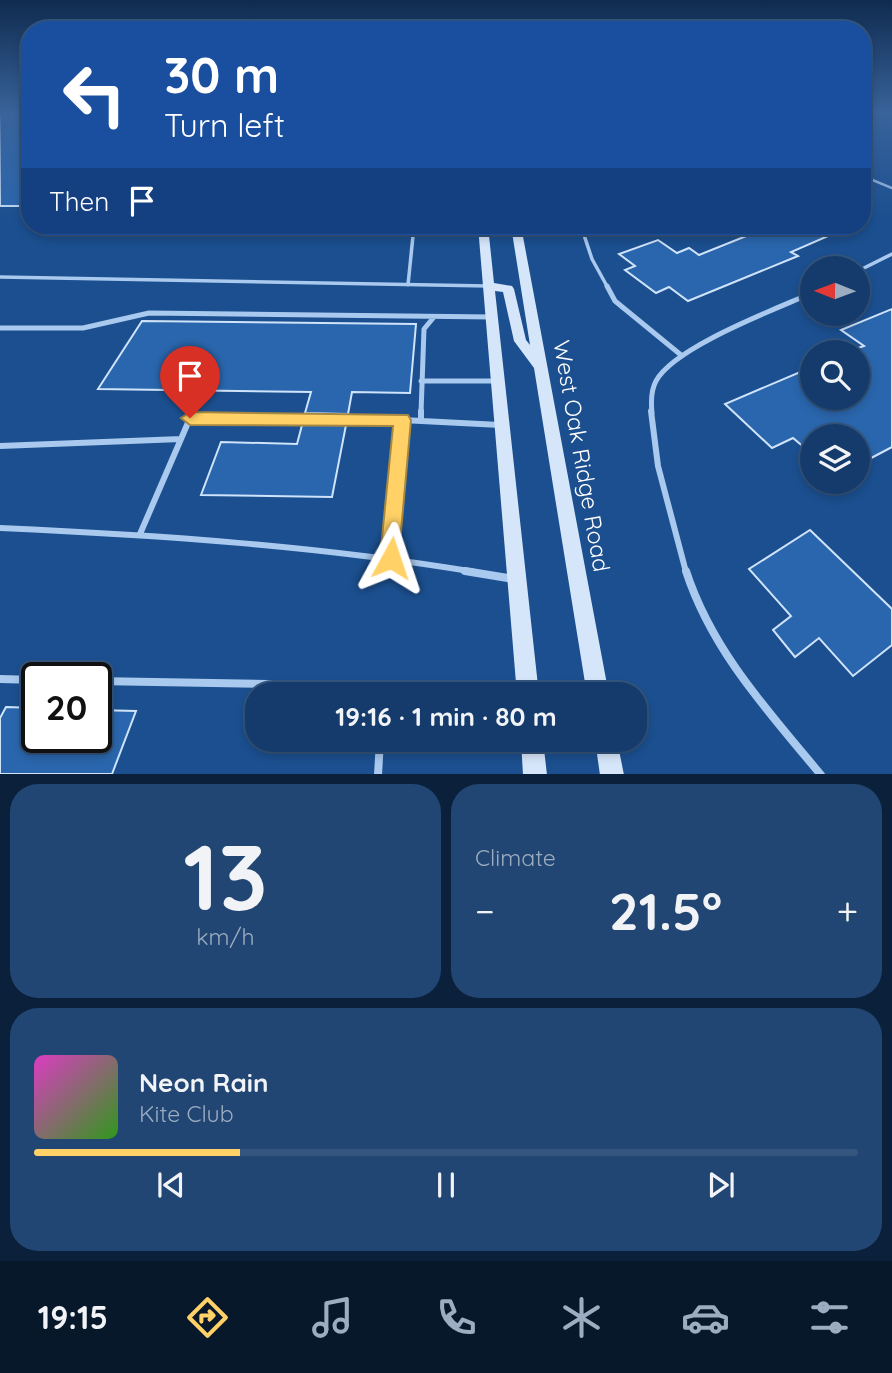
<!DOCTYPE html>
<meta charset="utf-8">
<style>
body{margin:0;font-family:Quicksand,sans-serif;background:#214673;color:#f1f3f6;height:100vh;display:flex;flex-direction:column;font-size:26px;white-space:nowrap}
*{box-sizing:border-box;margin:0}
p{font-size:23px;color:#9dadc1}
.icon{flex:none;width:38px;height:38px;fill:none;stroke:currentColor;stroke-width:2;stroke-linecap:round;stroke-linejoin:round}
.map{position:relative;height:774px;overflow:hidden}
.details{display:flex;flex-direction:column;gap:10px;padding:10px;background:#0b203b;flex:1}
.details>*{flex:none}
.guide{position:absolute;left:21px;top:21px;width:850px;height:214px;border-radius:28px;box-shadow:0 4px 10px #0003,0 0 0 2px #33557e;background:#1a4fa0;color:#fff;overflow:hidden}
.needle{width:46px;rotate:271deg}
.tools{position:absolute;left:800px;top:256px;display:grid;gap:14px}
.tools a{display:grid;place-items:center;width:70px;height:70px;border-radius:50%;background:#143b6b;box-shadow:0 4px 10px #0003,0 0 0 2px #33557e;font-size:35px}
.speed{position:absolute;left:21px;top:662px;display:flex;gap:14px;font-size:35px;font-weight:700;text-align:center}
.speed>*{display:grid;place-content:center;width:91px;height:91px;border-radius:50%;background:#143b6b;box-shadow:0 4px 10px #0003,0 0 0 2px #33557e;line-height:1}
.speed .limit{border:4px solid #111;border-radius:10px;background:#fff;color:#111}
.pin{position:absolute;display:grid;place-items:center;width:60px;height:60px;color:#fff;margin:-72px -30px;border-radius:50% 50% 50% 0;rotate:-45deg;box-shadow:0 0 7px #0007}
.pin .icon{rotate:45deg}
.me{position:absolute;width:77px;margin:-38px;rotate:5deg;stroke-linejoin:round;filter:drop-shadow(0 0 5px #0008)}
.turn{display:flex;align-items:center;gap:24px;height:147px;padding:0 28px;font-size:32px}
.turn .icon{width:91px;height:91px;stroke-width:2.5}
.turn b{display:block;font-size:49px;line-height:60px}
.then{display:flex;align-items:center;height:66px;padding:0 28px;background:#0003;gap:14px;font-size:26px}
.big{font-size:52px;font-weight:700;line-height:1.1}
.details .widget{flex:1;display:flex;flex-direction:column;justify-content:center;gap:10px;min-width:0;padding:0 24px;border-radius:28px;background:#214673}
.details .dial{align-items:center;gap:0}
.dial b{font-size:91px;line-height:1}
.song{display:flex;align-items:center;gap:21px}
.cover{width:84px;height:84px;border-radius:10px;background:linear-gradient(135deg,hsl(310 70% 55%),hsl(110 70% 35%))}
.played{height:7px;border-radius:4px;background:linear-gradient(90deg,#ffd166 25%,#33557e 25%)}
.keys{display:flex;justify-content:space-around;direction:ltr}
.heat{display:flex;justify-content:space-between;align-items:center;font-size:38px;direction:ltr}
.details .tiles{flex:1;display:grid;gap:10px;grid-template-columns:1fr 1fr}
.widget:last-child{grid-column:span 2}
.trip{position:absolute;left:245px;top:682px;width:402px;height:70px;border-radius:28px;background:#143b6b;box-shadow:0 4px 10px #0003,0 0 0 2px #33557e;font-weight:700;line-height:70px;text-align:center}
.menu{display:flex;height:112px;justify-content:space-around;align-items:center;background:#08182b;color:#9dadc1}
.menu .icon{width:49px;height:49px}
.menu .active{color:#ffd166}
.menu b{font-size:32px;color:#f1f3f6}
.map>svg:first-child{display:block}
.building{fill:#2a66ad;stroke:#cfe3fa;stroke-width:2}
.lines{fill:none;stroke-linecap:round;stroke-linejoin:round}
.lane-far4{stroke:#a9c9ee;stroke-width:2.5}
.lane-far3{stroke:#a9c9ee;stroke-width:3.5}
.lane-far2{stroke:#a9c9ee;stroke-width:5}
.lane-far1{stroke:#a9c9ee;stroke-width:6}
.lane{stroke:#a9c9ee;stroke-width:8}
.secondary{fill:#d6e6fa;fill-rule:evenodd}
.route{fill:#ffd166;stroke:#a68842;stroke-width:2}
.labels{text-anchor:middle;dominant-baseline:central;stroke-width:7;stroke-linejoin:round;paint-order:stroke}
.street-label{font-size:23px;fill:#fff;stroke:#1b4f8f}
</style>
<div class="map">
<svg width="892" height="775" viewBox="0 0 892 775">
<rect width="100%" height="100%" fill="#1b4f8f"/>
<path class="building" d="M0,112H30V206H0Z
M771,226H851L791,252L798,256L688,301L669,287L656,293L625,270L635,266L619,254L658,240L677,253L689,248L699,255Z
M892,309V447L858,465V436H812V454L793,438L772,448L725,404L812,367V397H858V348L864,346L841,330Z
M142,321L416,324L410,393L352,392L348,414L305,413L311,392L98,389Z
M302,425H346L332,497L201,495L221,442L297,444Z
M810,530L892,609V645L853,676L819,638L795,657L773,630L791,616L749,569Z
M6,707L37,708V737H96V710L136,711L112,774H0V718Z"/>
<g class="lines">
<path class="lane-far4" d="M863,176L892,188"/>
<path class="lane-far3" d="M581,226L592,259L608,288
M858,271L892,254
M0,277L488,286
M408,285L414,226"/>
<path class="lane-far2" d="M607,286L615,301L681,355
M0,328H83L149,313L492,317
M421,381H495
M421,413L424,329L434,317
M652,413C651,403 651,390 656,381C674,347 776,309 812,293"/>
<path class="lane-far1" d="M651,411L658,466L686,572
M421,421V411
M181,439L190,418L402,420L500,425
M0,446L181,439L140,534
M0,528C159,535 318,546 475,572
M391,558L402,420"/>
<path class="lane" d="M465,571L514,579
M686,571C712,651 768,711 821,775
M0,679L37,680
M96,681L382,686V695
M378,775L380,740"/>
<path class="secondary" d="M478,226H488L494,283L512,286L514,289L526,340L530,345L511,226H521L609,695H587L534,368L514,341L503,292L495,291L539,695H517Z
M521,740H543L547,775H523Z
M595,740H617L624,775H600Z"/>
</g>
<linearGradient id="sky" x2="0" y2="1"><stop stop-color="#0f2b4f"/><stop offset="0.51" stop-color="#39639b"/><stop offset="1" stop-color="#39639b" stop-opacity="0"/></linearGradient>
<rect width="892" height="221" fill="url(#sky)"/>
<path class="route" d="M190,412L408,415L411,420L398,565L391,568L383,565L380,558L393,426L190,425L181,418Z"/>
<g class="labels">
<g class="street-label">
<text transform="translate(582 456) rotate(80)">West Oak Ridge Road</text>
</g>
</g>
</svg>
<div class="tools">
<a><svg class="needle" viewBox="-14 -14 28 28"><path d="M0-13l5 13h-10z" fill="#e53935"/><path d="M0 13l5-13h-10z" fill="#9dadc1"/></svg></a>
<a><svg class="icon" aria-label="search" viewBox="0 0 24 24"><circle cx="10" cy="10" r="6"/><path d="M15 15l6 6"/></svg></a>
<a><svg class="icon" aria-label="layers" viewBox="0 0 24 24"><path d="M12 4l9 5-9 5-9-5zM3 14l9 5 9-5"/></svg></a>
</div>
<div class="speed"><div class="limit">20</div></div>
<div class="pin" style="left:190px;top:418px;background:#d93025"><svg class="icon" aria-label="arrive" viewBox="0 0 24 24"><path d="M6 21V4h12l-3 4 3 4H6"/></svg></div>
<svg class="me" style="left:391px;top:558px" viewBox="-20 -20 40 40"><path d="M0-17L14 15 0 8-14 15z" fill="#ffd166" stroke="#fff" stroke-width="4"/></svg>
<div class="trip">19:16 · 1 min · 80 m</div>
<div class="guide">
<div class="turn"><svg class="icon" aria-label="left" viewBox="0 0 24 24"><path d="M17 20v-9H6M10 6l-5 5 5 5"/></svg><div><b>30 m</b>Turn left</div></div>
<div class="then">Then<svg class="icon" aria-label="arrive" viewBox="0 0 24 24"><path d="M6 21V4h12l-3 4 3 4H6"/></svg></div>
</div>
</div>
<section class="details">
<div class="tiles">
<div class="widget dial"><b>13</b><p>km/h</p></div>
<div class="widget"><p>Climate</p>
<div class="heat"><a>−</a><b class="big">21.5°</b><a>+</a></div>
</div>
<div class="widget">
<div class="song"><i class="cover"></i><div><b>Neon Rain</b><p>Kite Club</p></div></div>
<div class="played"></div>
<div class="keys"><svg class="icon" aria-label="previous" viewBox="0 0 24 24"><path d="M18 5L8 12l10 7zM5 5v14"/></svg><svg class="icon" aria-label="pause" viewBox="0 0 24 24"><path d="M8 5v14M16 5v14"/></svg><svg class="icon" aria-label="next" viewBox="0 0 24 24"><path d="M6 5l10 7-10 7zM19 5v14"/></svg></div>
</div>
</div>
</section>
<nav class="menu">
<b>19:15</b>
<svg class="icon active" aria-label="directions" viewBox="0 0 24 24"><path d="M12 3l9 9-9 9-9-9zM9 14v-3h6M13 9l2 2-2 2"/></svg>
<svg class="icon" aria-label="music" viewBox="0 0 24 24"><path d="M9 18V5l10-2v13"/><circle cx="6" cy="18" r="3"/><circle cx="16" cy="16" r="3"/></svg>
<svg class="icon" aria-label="phone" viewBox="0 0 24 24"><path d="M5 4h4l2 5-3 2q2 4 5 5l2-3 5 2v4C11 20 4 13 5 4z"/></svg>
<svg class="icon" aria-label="climate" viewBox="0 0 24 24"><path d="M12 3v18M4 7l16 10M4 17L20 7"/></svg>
<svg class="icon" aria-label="car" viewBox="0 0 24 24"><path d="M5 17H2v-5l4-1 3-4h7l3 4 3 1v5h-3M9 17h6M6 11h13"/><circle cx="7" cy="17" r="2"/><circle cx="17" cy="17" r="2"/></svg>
<svg class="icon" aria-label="filters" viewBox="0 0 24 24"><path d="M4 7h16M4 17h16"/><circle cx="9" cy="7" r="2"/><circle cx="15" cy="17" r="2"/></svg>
</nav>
